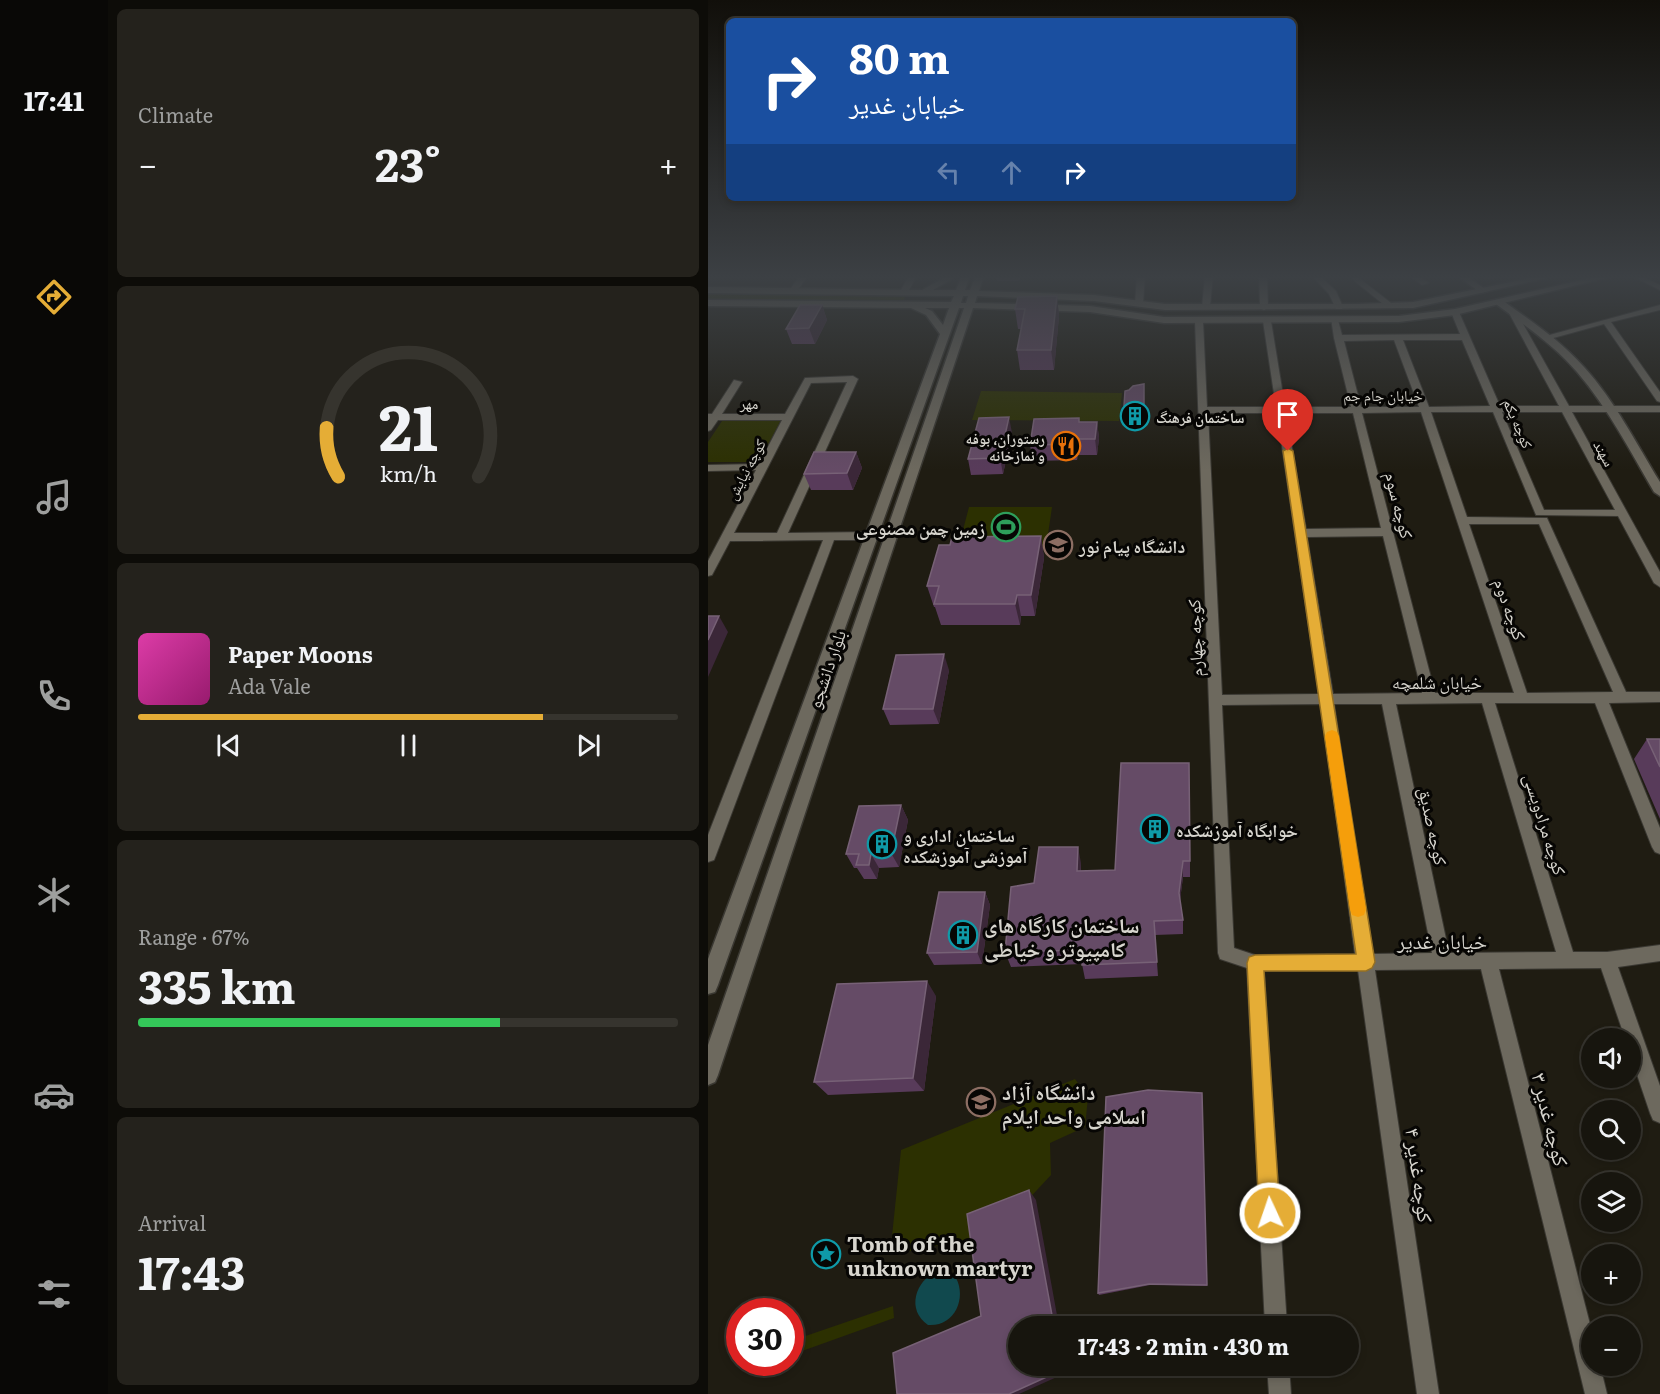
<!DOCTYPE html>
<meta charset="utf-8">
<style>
body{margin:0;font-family:Literata,"Noto Naskh Arabic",serif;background:#24221c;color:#f1f3f6;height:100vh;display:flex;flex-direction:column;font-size:22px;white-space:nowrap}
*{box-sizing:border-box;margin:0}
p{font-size:20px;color:#9e9f9e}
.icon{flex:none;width:33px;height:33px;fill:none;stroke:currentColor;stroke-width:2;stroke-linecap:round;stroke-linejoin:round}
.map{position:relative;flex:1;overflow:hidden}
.details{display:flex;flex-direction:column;gap:9px;padding:9px;background:#0d0c08;width:600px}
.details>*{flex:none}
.banner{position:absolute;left:18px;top:18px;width:570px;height:183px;border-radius:9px;box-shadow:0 3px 9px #0003,0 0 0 2px #36342e;background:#1a4fa0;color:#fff;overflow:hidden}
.fabs{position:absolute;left:873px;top:1028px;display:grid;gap:12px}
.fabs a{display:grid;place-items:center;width:60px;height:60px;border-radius:50%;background:#17150e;box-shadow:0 3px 9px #0003,0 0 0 2px #36342e;font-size:30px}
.speed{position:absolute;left:18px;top:1298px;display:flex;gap:12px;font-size:30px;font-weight:700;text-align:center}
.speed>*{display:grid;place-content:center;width:78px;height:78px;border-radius:50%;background:#17150e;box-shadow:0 3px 9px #0003,0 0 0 2px #36342e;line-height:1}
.speed .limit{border:9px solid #d22;background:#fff;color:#111}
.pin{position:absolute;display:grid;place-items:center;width:51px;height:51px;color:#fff;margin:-62px -26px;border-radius:50% 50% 50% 0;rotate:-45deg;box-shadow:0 0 6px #0007}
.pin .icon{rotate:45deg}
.me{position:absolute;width:66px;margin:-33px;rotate:357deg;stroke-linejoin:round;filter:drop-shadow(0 0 4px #0008)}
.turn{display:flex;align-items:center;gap:21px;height:126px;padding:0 24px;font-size:27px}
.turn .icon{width:78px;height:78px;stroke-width:2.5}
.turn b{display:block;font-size:42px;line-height:51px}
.lanes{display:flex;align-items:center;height:57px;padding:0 24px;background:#0003;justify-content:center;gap:30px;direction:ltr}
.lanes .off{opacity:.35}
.big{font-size:45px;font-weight:700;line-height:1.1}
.details .card{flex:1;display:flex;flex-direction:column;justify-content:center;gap:9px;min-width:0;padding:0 21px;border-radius:9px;background:#24221c}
.details .dial{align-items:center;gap:0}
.dial svg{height:156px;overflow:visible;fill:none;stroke:#36342e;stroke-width:7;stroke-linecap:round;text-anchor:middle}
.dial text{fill:#f1f3f6;stroke:none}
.song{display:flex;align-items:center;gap:18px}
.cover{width:72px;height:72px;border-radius:9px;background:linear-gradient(135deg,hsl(320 70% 55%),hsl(320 70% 35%))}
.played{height:6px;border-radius:3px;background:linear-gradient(90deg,#e5ad36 75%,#36342e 75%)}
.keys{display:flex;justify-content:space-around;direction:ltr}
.heat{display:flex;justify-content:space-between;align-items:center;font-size:33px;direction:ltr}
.charge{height:9px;border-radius:4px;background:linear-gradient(90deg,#34c759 67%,#36342e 0)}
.trip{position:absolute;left:300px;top:1316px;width:351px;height:60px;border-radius:30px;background:#17150e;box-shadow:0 3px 9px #0003,0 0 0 2px #36342e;font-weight:700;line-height:60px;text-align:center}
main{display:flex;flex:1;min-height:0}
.tabs{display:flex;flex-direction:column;width:108px;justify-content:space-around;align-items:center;background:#090806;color:#9e9f9e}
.tabs .icon{width:42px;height:42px}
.tabs .current{color:#e5ad36}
.tabs b{font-size:27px;color:#f1f3f6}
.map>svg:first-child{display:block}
.green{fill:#2c3001}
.water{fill:#11494e}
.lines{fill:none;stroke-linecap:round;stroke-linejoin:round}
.minor-casing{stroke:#3a3832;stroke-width:2}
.tertiary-casing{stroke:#3a3832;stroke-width:3}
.secondary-casing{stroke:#3a3832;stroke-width:3}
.minor{fill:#6d695e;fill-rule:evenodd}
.tertiary{fill:#6d695e;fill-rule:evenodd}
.secondary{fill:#6d695e;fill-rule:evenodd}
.wall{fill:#583b5a}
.shaded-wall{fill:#3b2738}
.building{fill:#654b66;stroke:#776176;stroke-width:1.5}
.route{fill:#e5ad36;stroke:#957023;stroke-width:1.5}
.slow{fill:#f59e0b}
.labels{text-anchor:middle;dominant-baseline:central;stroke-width:6;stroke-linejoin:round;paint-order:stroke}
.far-street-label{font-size:15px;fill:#d7d5ce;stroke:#070604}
.far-poi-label{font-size:15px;font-weight:bold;fill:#d7d5ce;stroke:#070604;text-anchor:start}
.street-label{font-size:18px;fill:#d7d5ce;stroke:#070604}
.poi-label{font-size:18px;font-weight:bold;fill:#d7d5ce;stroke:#070604;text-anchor:start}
.near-poi-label{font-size:21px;font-weight:bold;fill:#d7d5ce;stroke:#070604;text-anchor:start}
.near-street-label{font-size:21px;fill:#d7d5ce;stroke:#070604}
</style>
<main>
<nav class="tabs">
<b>17:41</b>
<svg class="icon current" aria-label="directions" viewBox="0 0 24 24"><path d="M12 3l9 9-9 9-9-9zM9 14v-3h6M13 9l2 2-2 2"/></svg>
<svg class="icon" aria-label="music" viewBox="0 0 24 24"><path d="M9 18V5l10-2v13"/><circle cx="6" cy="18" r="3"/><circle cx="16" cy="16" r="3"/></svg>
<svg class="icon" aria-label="phone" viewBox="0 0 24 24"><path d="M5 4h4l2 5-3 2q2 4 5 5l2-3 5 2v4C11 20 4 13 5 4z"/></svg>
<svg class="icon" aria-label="climate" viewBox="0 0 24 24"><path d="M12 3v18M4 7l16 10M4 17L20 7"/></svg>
<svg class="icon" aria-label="car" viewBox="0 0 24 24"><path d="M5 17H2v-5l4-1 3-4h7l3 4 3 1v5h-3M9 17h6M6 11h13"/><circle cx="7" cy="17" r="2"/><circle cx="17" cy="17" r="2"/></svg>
<svg class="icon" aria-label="filters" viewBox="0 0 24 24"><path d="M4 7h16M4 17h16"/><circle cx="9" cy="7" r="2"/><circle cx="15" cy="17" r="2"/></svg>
</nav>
<section class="details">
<div class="card"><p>Climate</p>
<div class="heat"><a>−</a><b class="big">23°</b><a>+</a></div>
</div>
<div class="card dial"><svg viewBox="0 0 100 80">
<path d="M14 69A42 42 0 1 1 86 69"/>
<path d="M14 69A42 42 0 0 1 8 44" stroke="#e5ad36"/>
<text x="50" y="56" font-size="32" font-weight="700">21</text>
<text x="50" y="72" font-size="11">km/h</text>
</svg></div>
<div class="card">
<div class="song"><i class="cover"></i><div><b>Paper Moons</b><p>Ada Vale</p></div></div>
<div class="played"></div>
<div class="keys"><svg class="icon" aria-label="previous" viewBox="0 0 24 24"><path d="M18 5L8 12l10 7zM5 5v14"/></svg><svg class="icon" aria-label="pause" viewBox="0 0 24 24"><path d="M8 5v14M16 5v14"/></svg><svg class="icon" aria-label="next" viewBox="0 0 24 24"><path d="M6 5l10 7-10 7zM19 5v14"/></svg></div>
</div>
<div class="card"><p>Range · 67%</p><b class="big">335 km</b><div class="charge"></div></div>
<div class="card"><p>Arrival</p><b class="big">17:43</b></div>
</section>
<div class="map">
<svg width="952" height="1394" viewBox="0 0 952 1394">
<rect width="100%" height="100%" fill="#1f1c12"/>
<path class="green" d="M0,292L198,295L195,303L0,300Z
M273,391L414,393L411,421L264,420Z
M73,420L51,462H0V442L14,421Z
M261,507H344L338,548L250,549Z
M367,1079L380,1097L377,1127L342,1143L343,1175L315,1205L267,1238L182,1255L193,1150Z
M185,1306L186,1318L83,1355V1341Z"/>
<path class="water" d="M229,1271H236L248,1278C259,1299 246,1327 220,1325C198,1310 207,1281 229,1271Z"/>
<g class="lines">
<g class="minor-casing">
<path id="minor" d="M27,275H35V276L31,278Z
M92,275H100L88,293H82L81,291Z
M151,275H159L154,278H151Z
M201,275H209L199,294H193L192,292Z
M429,275H437L435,304L431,306L427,304Z
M497,275H505L502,307L498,309L494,307Z
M551,275H559L560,308L556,310L552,308Z
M603,275H611L628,291L635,307L634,309H628L621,294Z
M639,275H647L687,306L680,308Z
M700,275H709L721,283L714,285Z
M922,275H931L952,285V290Z
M952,305V310L903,322L952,392V402L949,401L896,324L838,340L834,337Z
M747,309L751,312L792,406H851L801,313L805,310L809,313L861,406H952V412H864L952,572V587L946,583L910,516L828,515L785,412H723L759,517L839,518L918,692H952V702L901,703L952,828V854L947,852L944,847L887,703H787L865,952H899L952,945V961L910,967L952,1086V1123L945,1120L942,1113L922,1054V1038H917L893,968L791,969L884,1332V1365H892L899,1394H877L773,969L667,970L731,1394H709L650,970L556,971L579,1326H557L539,968L512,959L510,953L487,321L491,318L495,321L499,407H568L555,321L559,318L563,321L577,407H643L626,338L623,318L630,320L634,335L752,334L743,312ZM686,340L711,407H653L636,341ZM695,340H754L782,406L721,407ZM713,412L806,693H727L654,413ZM794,412H854L907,510H836ZM500,413H569L611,694L514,695ZM578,413H645L673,528L598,529ZM761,524H831L905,692L819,693ZM675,536L714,693L625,694L599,537ZM774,703L848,952L741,953L688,704ZM613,704L647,954L547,955L526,948L514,705ZM626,704H674L724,953L664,954Z
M145,376L150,379L80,533L163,532L169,536L163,540H126L8,855L6,860L0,862V835L115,540L22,541L4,575L0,576V561L48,470L0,471V465L51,464L74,420H10L3,430L0,431V414H4L26,380L34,382L14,414H77L97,378ZM139,382L69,533H26L103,383Z
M559,1365H581L583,1394H561Z"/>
</g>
<g class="tertiary-casing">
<path id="tertiary" d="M748,275H757L780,291L773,293Z
M788,300H794C823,321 852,340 876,367C907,401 928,443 952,482V496L946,492C922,451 900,408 869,372C846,345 816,325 788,304Z"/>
</g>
<g class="secondary-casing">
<path id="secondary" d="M241,275H251L225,290H248L254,275H262L257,290H262L268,275H276L271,291L386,295L457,304H648L705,302L837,275H852L705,308L457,310L386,301L269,296L267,303L382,306L456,317L691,316L747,309L896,275H910L747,315L691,322L456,323L382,312L265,308L10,1075L7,1082L0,1085V1045L256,308H251L10,985L7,992L0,994V959L232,334L218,315L203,308L0,306V300L243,302L246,296L0,293V287L214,290ZM255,296H260L258,303H253ZM217,308H241L235,325L224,311Z"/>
</g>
<use href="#minor" class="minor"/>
<use href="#tertiary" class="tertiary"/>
<use href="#secondary" class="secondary"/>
</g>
<path class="wall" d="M288,275H313L311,281H289Z
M767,275H801L784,279L772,278Z
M349,296L351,316L346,370H312L309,350L313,329H310L307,309Z
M114,305L119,320L107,344H84L78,329Z
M436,400V421L417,422L416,406Z
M371,422H389L391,438L389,455H370L369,460L325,461L322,445Z
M304,433L295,474L263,475L260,459Z
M148,452L154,468L145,490H103L96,474Z
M333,536L336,558L327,616H313L312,625H233L227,607H226L219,586L242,545Z
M241,670L231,724L182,725L175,709Z
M939,739H952V819L926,759Z
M413,763L482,861V877H475L472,900L475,920V934L447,935L450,976L377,979L374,964L303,967L297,952L326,883L373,863V871L407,870Z
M193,805L200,820L191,867L171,868L169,879H156L149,868H146L138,854Z
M277,892L282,905L274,964L226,965L219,953Z
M228,996L216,1091L120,1095L106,1082Z
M398,1097L499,1285V1286L442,1285L391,1295L390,1293Z"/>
<path class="shaded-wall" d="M785,275H801L784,279Z
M349,296L351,316L346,370L343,350Z
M114,305L119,320L107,344L101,328Z
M301,417L304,433L295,474L292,458Z
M389,422L391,438L389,455L387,439Z
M368,439L370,455L369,460L368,444Z
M148,452L154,468L145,490L139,473Z
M333,536L336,558L327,616L323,595Z
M309,595L313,616L312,625L307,604Z
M11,616L20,632L0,677V640Z
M236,654L241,670L231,724L225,709Z
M193,805L200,820L191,867L183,853Z
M370,847L373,863L372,887L369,871Z
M163,854L171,868L169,879L161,865Z
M475,861V877L471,908V893Z
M277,892L282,905L274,964L269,952Z
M219,981L228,996L216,1091L205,1078Z
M321,1190L328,1200L351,1326H346Z
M353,1365H359L360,1372L311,1394H301Z"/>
<path class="building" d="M349,296L343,350H309L317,309H307L310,297Z
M92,305H114L101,328L78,329Z
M436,384V406H416L417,391L421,390L425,386Z
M301,417L292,458L260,459L271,418Z
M371,418V422H389L387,439H368V444L322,445L326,419Z
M106,452H148L139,473L96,474Z
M333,536L323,595H309L307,604H226L231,586H219L231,545H242L244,537Z
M0,616H11L0,640Z
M236,654L225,709H175L188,655Z
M939,739H952V767Z
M413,763H481L482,861H475L471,893L475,920L446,921L449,962L374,965V950L297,952L303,887L326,883L331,847H370L369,871L407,870Z
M193,805L183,853L163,854L161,865H148L151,854H138L151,806Z
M231,892H277L269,952L219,953Z
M219,981L205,1078L106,1082L129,984Z
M440,1090L494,1093L499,1285L441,1284L390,1293L398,1097Z
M321,1190L346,1326H310V1365H353L354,1370L301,1394H189L185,1353L273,1316L259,1214Z"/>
<linearGradient id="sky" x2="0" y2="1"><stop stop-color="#110f0a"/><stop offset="0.59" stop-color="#3c4044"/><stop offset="1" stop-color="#3c4044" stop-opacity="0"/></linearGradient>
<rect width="952" height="470" fill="url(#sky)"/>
<path class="route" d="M580,448L585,451L667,962L664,968L658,971H556L572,1213L569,1220L562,1223L554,1220L551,1213L539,963L541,957L547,955L648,954L575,451Z"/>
<path class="slow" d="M624,730L629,732L631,736L658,909L656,915L650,917L644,915L642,909L617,736L619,732Z"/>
<defs>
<g id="building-ring" transform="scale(1.5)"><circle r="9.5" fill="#070604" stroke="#0f9aa8" stroke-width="1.5"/><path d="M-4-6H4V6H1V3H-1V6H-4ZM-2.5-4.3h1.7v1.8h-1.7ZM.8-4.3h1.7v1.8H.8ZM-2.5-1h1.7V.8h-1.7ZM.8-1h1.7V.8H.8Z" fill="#0f9aa8"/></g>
<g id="restaurant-ring" transform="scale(1.5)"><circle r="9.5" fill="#070604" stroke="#e8710a" stroke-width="1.5"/><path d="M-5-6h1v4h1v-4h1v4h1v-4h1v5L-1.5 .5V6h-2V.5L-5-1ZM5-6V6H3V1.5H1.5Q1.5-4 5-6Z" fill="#e8710a"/></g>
<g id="stadium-ring" transform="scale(1.5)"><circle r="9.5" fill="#070604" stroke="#2e9e5b" stroke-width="1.5"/><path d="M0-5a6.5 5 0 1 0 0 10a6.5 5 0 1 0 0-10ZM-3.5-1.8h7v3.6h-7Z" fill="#2e9e5b"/></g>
<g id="university-ring" transform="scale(1.5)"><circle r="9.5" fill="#070604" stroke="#8d6e63" stroke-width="1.5"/><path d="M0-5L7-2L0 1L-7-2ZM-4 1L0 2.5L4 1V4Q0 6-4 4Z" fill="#8d6e63"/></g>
<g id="sight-ring" transform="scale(1.5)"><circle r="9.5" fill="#070604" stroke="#0f9aa8" stroke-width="1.5"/><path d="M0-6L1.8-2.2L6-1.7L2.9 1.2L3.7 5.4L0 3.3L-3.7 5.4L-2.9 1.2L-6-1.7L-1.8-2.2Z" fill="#0f9aa8"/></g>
</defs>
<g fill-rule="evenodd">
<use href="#building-ring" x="427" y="416"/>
<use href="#restaurant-ring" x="358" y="446"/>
<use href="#stadium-ring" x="298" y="527"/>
<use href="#university-ring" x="350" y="545"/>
<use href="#building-ring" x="447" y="829"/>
<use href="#building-ring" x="174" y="844"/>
<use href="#building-ring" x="255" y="935"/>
<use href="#university-ring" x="273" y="1102"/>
<use href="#sight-ring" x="118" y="1254"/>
</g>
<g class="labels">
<g class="far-street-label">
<text x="675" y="394">خیابان جام جم</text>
<text x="41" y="402">مهر</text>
<text transform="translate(811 423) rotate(67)">کوچه یکم</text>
<text transform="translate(897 453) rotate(61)">سهند</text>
<text transform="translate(37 469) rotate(-62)">كوچه نيايش</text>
</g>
<g class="far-poi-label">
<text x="448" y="416">ساختمان فرهنگ</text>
<text x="337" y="437" text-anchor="end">رستوران، بوفه<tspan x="337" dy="17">و نمازخانه</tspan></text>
</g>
<g class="street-label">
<text transform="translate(692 505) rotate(76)">کوچه سوم</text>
<text transform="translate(803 609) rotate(71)">کوچه دوم</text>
<text transform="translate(486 638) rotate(-92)">کوچه چهارم</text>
<text transform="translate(118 669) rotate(-71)">بلوار دانشجو</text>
<text x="729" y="681">خیابان شلمچه</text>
<text transform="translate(838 824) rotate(73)">کوچه مرادویسی</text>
<text transform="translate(726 826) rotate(78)">کوچه صدیق</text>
</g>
<g class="poi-label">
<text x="277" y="527" text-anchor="end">زمین چمن مصنوعی</text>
<text x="371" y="545">دانشگاه پیام نور</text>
<text x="468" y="829">خوابگاه آموزشکده</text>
<text x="195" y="834">ساختمان اداری و<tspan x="195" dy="21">آموزشی آموزشکده</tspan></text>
</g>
<g class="near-poi-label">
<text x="276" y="923">ساختمان کارگاه های<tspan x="276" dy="24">کامپیوتر و خیاطی</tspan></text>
<text x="294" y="1090">دانشگاه آزاد<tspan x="294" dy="24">اسلامی واحد ایلام</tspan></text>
<text x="139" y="1242">Tomb of the<tspan x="139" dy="24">unknown martyr</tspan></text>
</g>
<g class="near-street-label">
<text x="734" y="939">خیابان غدیر</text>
<text transform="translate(844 1119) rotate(76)">کوچه غدیر ۳</text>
<text transform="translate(713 1175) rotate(82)">کوچه غدیر ۴</text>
</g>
</g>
</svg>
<div class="fabs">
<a><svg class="icon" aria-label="sound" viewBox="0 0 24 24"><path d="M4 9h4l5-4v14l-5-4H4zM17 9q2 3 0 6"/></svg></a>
<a><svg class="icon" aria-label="search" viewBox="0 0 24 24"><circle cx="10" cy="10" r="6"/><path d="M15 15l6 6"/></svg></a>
<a><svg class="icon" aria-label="layers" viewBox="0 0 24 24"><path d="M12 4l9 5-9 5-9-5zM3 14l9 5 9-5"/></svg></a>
<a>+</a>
<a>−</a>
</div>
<div class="speed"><div class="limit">30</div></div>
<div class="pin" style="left:580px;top:451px;background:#d93025"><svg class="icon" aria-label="arrive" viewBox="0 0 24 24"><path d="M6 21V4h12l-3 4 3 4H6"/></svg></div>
<svg class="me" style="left:562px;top:1213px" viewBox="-20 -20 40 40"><circle r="17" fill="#e5ad36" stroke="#fff" stroke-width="3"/><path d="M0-11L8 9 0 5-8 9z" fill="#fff"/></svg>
<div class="trip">17:43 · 2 min · 430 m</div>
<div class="banner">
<div class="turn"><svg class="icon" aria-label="right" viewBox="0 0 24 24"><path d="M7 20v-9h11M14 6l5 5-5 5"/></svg><div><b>80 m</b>خیابان غدیر</div></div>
<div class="lanes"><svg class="icon off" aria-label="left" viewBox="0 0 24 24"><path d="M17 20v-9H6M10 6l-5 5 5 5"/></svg><svg class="icon off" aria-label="ahead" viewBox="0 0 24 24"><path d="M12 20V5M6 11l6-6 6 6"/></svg><svg class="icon" aria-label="right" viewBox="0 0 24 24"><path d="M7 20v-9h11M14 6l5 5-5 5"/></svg></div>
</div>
</div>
</main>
